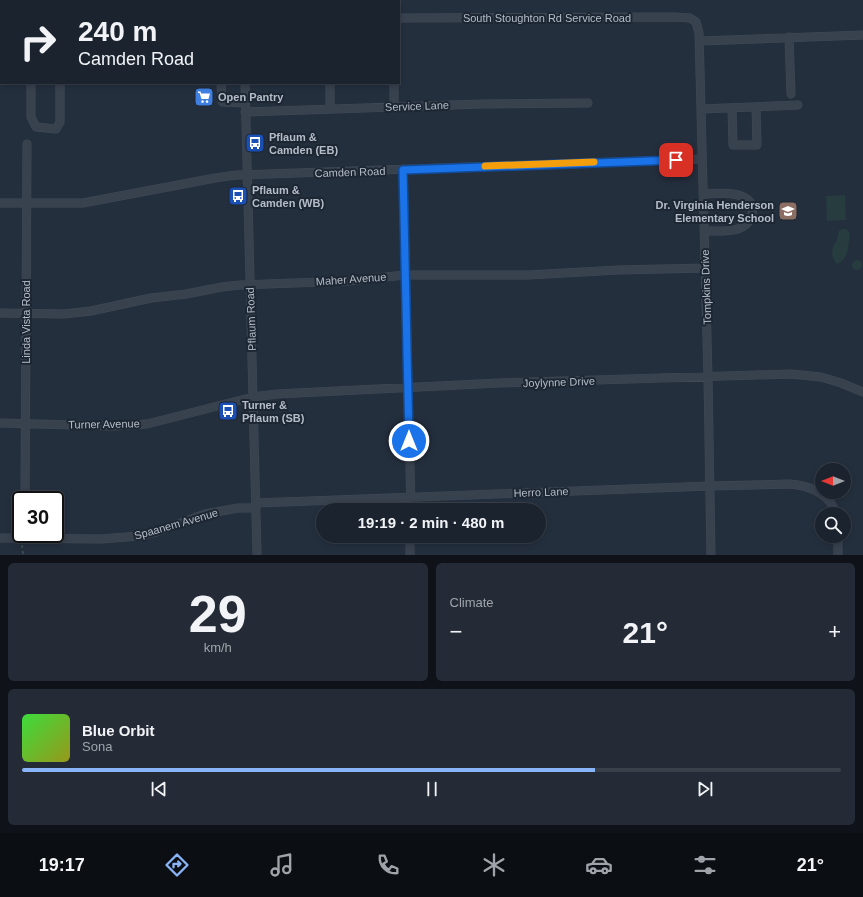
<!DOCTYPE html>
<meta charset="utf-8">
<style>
body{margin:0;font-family:Arial,sans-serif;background:#242b36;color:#f1f3f6;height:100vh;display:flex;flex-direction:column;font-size:15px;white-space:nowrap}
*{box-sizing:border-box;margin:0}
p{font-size:13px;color:#a0a4aa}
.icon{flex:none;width:22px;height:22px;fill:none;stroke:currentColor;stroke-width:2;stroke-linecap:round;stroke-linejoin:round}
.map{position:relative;height:555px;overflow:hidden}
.drawer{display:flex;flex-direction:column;gap:8px;padding:8px;background:#0f1319;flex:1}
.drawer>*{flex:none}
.hud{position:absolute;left:0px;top:0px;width:400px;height:84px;box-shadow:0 2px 6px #0003,0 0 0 1px #39404a;background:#1b232e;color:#f1f3f6;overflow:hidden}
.needle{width:26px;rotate:270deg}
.buttons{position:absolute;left:815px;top:463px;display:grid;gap:8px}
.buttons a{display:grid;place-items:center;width:36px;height:36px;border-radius:50%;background:#1b232e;box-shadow:0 2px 6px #0003,0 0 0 1px #39404a;font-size:20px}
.speed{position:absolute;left:12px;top:491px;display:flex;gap:8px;font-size:20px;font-weight:700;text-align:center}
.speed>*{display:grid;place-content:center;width:52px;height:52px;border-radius:50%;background:#1b232e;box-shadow:0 2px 6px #0003,0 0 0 1px #39404a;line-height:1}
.speed .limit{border:2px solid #111;border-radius:6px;background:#fff;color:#111}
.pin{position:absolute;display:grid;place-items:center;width:34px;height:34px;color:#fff;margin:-17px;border-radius:8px;box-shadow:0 2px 6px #0006}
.me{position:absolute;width:44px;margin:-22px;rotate:0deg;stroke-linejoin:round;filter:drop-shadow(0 0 3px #0008)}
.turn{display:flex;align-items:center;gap:14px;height:84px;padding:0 12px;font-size:18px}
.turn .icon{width:52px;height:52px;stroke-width:2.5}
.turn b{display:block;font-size:28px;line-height:34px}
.big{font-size:30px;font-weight:800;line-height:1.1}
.drawer .widget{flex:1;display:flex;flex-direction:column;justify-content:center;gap:6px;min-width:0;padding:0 14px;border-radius:6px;background:#242b36}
.drawer .dial{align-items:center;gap:0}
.dial b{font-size:52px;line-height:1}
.song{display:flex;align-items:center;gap:12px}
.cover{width:48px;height:48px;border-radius:6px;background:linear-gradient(135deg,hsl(120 70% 55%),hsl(60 70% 35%))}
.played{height:4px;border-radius:2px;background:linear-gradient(90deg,#8ab4f8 70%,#39404a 70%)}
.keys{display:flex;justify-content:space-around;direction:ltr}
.heat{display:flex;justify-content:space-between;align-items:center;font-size:22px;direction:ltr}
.drawer .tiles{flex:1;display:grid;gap:8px;grid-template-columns:1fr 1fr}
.widget:last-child{grid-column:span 2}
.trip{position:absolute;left:316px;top:503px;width:230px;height:40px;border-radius:20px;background:#1b232e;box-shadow:0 2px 6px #0003,0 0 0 1px #39404a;font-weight:800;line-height:40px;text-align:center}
.tab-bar{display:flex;height:64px;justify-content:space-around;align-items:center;background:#0b0e12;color:#a0a4aa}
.tab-bar .icon{width:28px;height:28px}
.tab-bar .active{color:#8ab4f8}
.tab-bar b{font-size:18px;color:#f1f3f6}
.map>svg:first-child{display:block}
.green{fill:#263c3f}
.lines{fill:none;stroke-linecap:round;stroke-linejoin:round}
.minor-casing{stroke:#414a57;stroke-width:9}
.major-casing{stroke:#414a57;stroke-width:11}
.path{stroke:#3f5557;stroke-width:1.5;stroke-dasharray:3 3;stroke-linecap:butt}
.minor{stroke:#38414e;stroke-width:8}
.major{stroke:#56606e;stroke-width:10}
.route-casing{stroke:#114b97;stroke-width:10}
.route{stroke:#1a73e8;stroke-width:7}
.slow{stroke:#f59e0b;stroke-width:7}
.labels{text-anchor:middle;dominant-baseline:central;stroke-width:4;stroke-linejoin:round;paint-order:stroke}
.street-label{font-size:11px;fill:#b4bcc9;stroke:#1d2633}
.poi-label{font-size:11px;font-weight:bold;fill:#b4bcc9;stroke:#1d2633;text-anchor:start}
</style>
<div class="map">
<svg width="863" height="555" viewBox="0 0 863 555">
<rect width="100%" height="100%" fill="#242f3e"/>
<path class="green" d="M845,195L846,220L827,221L826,196Z
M842,229H847L850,234C848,244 849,260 837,264C830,257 832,251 834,244L836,243L839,231Z
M852 265a5 5 0 1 1 10 0a5 5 0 1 1-10 0Z"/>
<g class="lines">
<g class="minor-casing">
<path id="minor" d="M244,0V1
M252,1V0
M0,5H1
M399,18L674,17L690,18L696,22L699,33L708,377L711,555
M789,37L791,94
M700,41L863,35
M31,83V117L36,127L56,129L60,122V83
M221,83L222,101L223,102L245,103
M245,83L257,555
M330,83V109
M394,83V107
M732,108L733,145H757L756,107
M701,109L798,105
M245,112L481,104L588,103
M403,169L411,510
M703,194C717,193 757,189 752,214C751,221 745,226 738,229C728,232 715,231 704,231
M0,203H83L215,178L236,175L702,159
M0,313L64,314L91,311L151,298L186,294L222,287L240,285L348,281L405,275H528L619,270L705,268
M0,423L113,426L147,424L253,397L277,394L499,383L791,374L821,377L841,383L863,392
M25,500L27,144
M256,503L710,486L790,484C810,486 830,493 836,514
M410,536V555
M838,536V555
M0,538L101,539L139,536L156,532L205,514L238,508H256"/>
</g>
<g class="major-casing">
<path id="major" d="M228,0L229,1
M258,1V0"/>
</g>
<path class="path" d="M22,545L23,555"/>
<use href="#minor" class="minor"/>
<use href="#major" class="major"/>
</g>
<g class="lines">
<g class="route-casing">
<path id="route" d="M409,441L403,170L676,160"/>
</g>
<use href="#route" class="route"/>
<path class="slow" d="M485,166L594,162"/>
</g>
<defs>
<g id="supermarket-square" transform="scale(1)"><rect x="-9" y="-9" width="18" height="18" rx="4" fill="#3f7fe0" stroke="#1d2633"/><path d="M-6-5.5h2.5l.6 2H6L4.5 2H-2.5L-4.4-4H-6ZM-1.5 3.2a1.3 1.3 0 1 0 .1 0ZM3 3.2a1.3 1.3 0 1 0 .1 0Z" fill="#fff"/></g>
<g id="bus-square" transform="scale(1)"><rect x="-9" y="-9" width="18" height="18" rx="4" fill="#1a4fb4" stroke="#1d2633"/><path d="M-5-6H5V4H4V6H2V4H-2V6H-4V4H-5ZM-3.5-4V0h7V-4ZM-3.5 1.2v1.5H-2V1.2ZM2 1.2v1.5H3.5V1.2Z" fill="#fff"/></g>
<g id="school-square" transform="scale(1)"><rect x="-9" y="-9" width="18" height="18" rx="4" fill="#8d6e63" stroke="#1d2633"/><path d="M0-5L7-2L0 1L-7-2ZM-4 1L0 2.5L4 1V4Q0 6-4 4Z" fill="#fff"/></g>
</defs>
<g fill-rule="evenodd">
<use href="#supermarket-square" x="204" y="97"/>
<use href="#bus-square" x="255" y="143"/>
<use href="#bus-square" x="238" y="196"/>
<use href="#school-square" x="788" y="211"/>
<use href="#bus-square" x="228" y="411"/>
</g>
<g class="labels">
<g class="street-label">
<text x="547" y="18">South Stoughton Rd Service Road</text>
<text transform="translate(417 106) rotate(-2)">Service Lane</text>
<text transform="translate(350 172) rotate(-2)">Camden Road</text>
<text transform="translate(351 279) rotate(-4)">Maher Avenue</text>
<text transform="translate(706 287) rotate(-92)">Tompkins Drive</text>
<text transform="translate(251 319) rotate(-92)">Pflaum Road</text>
<text transform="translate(26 322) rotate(-90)">Linda Vista Road</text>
<text transform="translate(559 382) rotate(-2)">Joylynne Drive</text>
<text transform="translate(104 424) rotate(-1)">Turner Avenue</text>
<text transform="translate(541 492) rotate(-2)">Herro Lane</text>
<text transform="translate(176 524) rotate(-16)">Spaanem Avenue</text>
</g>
<g class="poi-label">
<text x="218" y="97">Open Pantry</text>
<text x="269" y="137">Pflaum &amp;<tspan x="269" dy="13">Camden (EB)</tspan></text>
<text x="252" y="190">Pflaum &amp;<tspan x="252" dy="13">Camden (WB)</tspan></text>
<text x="774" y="205" text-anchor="end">Dr. Virginia Henderson<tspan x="774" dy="13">Elementary School</tspan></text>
<text x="242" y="405">Turner &amp;<tspan x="242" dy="13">Pflaum (SB)</tspan></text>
</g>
</g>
</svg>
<div class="buttons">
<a><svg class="needle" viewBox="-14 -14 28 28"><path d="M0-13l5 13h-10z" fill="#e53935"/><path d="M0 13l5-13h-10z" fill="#a0a4aa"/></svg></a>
<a><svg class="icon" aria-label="search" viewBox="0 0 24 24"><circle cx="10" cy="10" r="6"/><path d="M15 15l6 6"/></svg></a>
</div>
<div class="speed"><div class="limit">30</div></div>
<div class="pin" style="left:676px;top:160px;background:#d93025"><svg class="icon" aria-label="arrive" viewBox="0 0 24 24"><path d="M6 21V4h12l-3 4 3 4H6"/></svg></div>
<svg class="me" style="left:409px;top:441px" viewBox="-20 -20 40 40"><circle r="17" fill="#1a73e8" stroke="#fff" stroke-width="3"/><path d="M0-11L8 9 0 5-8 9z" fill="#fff"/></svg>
<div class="trip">19:19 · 2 min · 480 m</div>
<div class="hud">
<div class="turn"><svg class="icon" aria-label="right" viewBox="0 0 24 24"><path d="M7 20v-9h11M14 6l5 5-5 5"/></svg><div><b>240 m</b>Camden Road</div></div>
</div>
</div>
<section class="drawer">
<div class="tiles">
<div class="widget dial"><b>29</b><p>km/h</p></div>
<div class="widget"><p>Climate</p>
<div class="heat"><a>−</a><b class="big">21°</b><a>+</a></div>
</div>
<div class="widget">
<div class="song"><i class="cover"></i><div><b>Blue Orbit</b><p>Sona</p></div></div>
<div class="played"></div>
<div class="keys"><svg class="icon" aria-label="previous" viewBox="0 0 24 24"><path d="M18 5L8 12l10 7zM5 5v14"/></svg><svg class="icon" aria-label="pause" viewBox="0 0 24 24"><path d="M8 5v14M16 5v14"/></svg><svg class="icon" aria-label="next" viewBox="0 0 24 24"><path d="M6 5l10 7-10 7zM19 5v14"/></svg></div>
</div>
</div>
</section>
<nav class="tab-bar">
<b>19:17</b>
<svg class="icon active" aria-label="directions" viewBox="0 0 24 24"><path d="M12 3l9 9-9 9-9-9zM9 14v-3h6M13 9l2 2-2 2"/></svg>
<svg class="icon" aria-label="music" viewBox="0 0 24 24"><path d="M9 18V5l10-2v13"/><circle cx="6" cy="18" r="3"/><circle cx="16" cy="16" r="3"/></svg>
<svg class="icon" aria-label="phone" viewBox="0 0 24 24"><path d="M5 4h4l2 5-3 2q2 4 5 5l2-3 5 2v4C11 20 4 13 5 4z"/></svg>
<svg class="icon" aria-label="climate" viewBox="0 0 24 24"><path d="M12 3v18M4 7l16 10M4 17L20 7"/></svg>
<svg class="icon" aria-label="car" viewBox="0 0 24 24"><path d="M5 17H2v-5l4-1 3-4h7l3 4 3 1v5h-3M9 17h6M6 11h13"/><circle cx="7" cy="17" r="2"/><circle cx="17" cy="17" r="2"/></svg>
<svg class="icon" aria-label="filters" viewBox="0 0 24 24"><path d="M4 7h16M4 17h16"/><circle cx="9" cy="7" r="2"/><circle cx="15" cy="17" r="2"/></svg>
<b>21°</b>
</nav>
